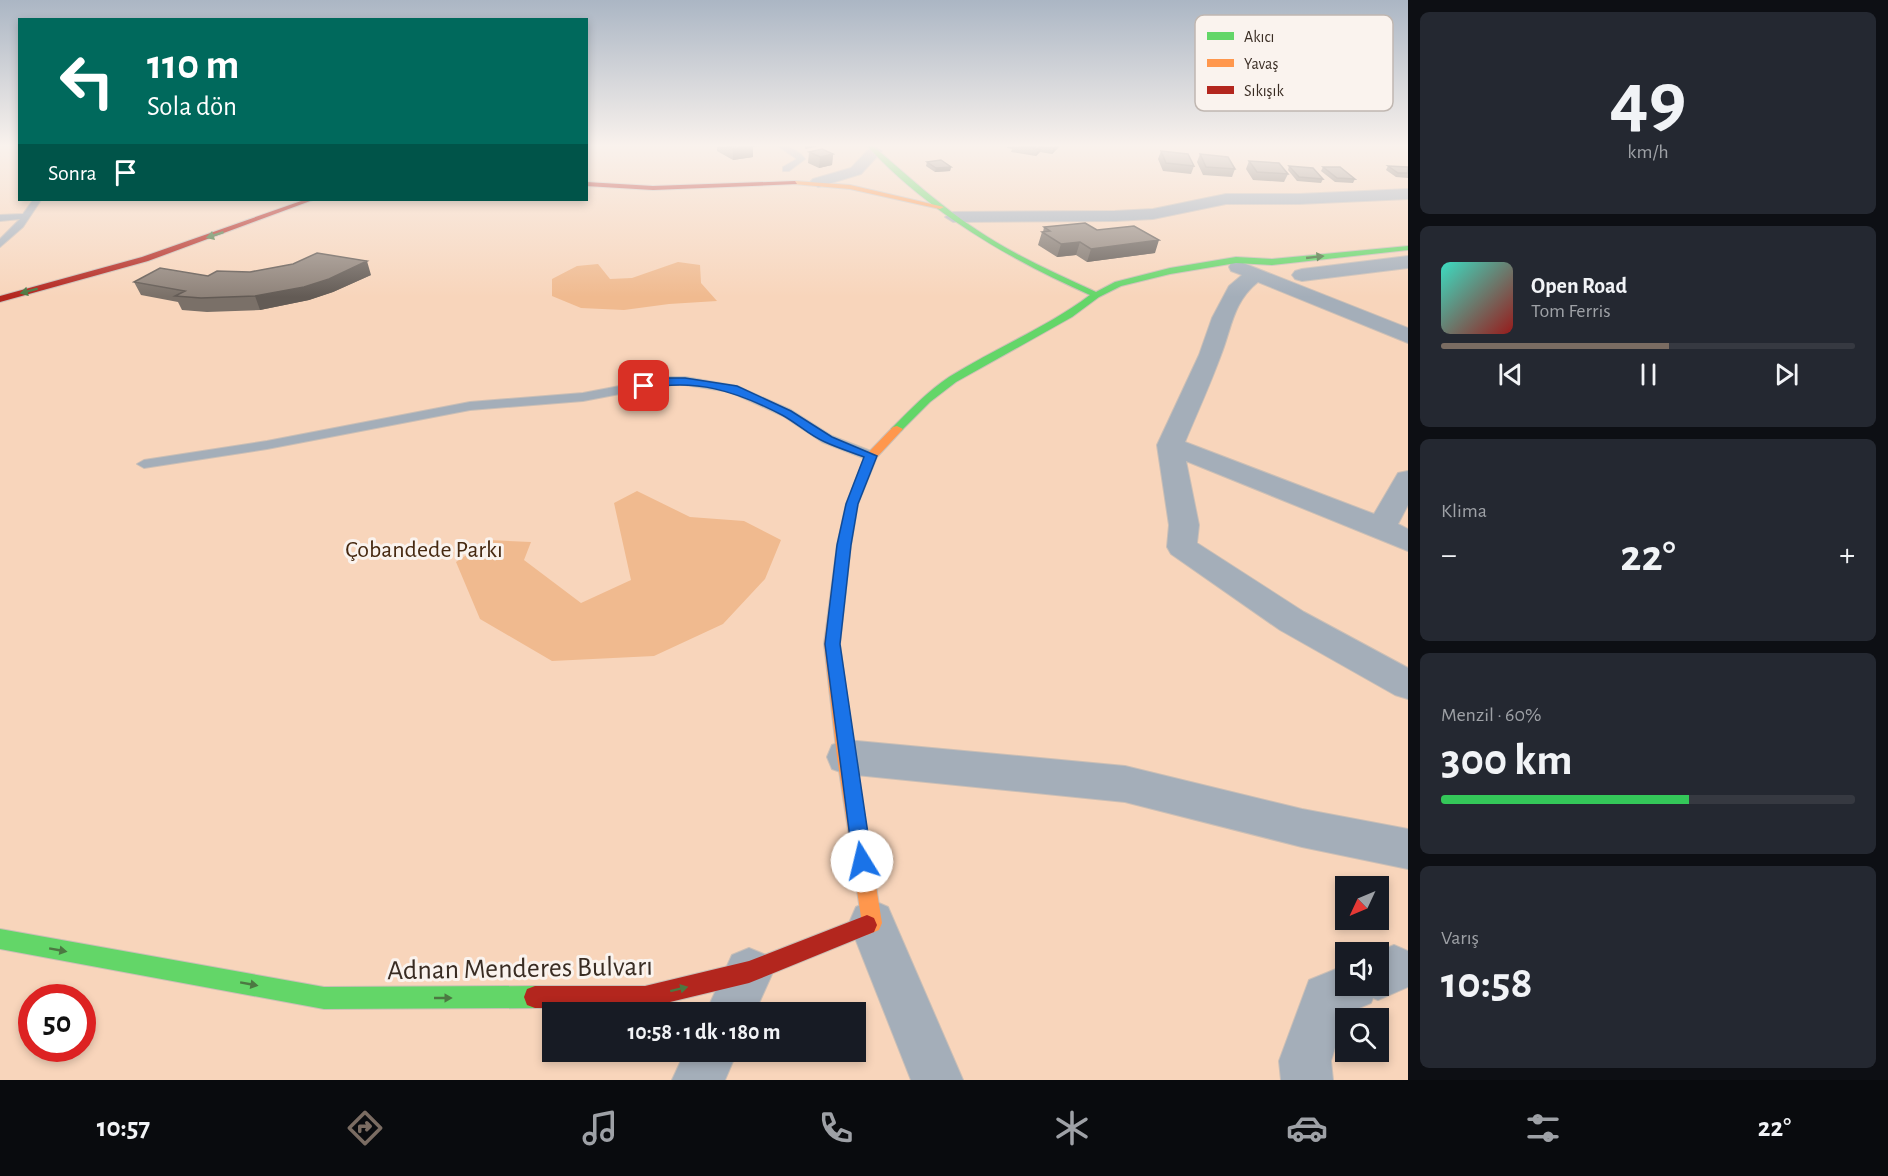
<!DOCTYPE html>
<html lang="tr">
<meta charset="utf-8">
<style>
body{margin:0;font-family:"Alegreya Sans",sans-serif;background:#242831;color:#f1f3f6;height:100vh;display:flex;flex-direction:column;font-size:22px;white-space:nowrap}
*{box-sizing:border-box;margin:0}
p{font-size:20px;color:#9ea1a6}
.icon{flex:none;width:33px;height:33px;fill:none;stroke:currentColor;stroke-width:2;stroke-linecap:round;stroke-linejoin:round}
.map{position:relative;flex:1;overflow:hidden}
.side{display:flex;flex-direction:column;gap:12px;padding:12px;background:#0d0f14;width:480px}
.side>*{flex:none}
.top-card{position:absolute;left:18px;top:18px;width:570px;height:183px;border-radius:0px;box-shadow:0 3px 9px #0003;background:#00695c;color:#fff;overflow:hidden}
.needle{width:39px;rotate:226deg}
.buttons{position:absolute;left:1335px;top:876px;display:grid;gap:12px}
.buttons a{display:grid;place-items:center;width:54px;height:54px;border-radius:0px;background:#171b24;box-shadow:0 3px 9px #0003;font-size:30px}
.speed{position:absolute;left:18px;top:984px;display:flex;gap:12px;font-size:30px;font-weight:700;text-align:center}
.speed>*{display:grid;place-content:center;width:78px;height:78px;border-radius:50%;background:#171b24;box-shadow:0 3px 9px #0003;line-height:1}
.speed .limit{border:9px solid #d22;background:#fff;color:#111}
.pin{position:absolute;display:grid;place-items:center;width:51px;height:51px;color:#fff;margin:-26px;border-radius:12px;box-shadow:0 3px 9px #0006}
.me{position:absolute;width:66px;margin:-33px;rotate:351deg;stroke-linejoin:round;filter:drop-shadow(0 0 4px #0008)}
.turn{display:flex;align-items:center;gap:21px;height:126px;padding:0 30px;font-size:27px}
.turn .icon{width:78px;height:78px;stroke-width:2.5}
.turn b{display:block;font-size:42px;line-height:51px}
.then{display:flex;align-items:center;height:57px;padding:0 30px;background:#0003;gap:12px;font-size:22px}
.big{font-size:45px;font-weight:600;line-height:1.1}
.side .card{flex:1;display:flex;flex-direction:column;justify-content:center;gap:9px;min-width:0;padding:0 21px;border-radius:9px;background:#242831}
.side .dial{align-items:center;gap:0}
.dial b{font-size:78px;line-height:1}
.song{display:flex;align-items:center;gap:18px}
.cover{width:72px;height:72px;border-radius:9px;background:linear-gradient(135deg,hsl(170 70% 55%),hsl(0 70% 35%))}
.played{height:6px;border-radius:3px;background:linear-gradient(90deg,#7a6c62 55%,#363941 55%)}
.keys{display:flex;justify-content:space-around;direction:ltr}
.heat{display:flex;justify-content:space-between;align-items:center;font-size:33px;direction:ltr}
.charge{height:9px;border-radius:4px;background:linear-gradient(90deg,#34c759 60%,#363941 0)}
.trip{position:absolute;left:542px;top:1002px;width:324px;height:60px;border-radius:0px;background:#171b24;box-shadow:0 3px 9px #0003;font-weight:600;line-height:60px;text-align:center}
.menu{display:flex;height:96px;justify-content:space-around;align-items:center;background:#090b0e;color:#9ea1a6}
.menu .icon{width:42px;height:42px}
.menu .selected{color:#7a6c62}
.menu b{font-size:27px;color:#f1f3f6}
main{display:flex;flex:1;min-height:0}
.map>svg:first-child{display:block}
.green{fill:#f8d5bb;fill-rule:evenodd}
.water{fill:#f0ba8f}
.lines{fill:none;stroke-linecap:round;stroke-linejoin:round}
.lane-casing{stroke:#cbbfb6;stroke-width:2}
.street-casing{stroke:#cbbfb6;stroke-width:2}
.fast-casing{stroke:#cbbfb6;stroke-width:2}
.slow-casing{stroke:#cbbfb6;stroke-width:2}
.jam-casing{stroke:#cbbfb6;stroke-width:2}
.lane{fill:#a4aeb9;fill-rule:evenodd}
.street{fill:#a4aeb9;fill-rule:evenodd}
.fast{fill:#63d668;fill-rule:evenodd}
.slow{fill:#ff974d;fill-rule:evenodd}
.jam{fill:#b3261e;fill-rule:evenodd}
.wall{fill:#7a7068}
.shaded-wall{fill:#635b55}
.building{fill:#8e8279;stroke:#635b55;stroke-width:1.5}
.oneway{fill:#4c7842}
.route{fill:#1a73e8;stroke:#114b97;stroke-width:1.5}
.labels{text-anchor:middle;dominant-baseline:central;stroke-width:6;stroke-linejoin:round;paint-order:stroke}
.park-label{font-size:24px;fill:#462911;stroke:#faf3ee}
.near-street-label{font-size:28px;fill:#392c23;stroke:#faf3ee}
.key{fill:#faf3ee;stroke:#c0b7b1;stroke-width:1.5}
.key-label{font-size:16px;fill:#392c23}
</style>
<main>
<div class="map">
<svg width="1408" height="1080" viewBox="0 0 1408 1080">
<rect width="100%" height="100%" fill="#f2e3d8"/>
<path class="green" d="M0,146H19L20,200H586L587,146H1408V1080H0ZM1346,886H1378V920H1346ZM1346,952H1378V986H1346ZM32,998H82V1048H32ZM552,1012H855V1052H552ZM1346,1018H1378V1052H1346Z"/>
<path class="water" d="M678,262L700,265L701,283L717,301L669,304L624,310L581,308L552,296V279L577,266L598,264L610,279L632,278Z
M637,491L690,517L744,521L781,540L765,579L723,624L654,656L552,661L480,619L456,562L489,540L531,542L524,560L581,603L631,580L614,503Z"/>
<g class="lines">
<g class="lane-casing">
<path id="lane" d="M778,146C789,146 798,150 805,159L789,171H783V167L797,159Z
M33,200H41L23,227L0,247V239L20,219L0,221V215L23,214Z
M667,377H685L737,386L791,410L832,436L876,453L878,456L871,460L866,459L822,442L783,416L730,392L685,385H667L583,401L470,410L267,449L144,468L137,464L144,460L267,441L470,402L583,393Z"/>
</g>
<g class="street-casing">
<path id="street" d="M875,147L882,151L861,174L818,187L810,182L813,179L851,168L870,148Z
M1408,189V199L1299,204H1226L1153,219L1115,221L953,222L945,217L953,212L1115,211L1153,209L1226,194H1299Z
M1408,256V268L1302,281L1295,279L1292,275L1295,271L1302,269Z
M1238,261L1408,328V343L1258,282C1233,302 1232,327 1221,355C1210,385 1197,413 1185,442L1374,514L1398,473L1408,471V505L1398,524L1408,529V551L1186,461L1199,525L1197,543L1304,612L1408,668V699L1395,695L1280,630L1171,554L1167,547L1169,525L1157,445L1199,355L1212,318L1229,286L1242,275L1231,271L1229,267L1231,263Z
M846,740L1125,766L1302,809L1408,829V869L1302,847L1125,802L846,774L832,769L827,757L832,745Z
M872,900L888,907L963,1080H911L849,923L856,907Z
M1394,945L1408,951V987L1378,1000L1373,998L1371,1003L1345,1014L1331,1061L1333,1080H1281L1279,1061L1309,980L1346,965V986H1378V952H1377Z
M749,948L766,955L773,972L755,1012H706L732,955Z
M685,1052H737L725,1080H672Z"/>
</g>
<g class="fast-casing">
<path id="fast" d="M867,146H873C907,175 940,206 977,230C1014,255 1055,273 1096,292L1115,282L1170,268L1236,257L1272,259L1408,246V250L1272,265L1236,263L1170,274L1121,286L1099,297L1072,317L956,382L930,402L901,431L897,432L891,429L893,427C911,409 928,391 949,377C995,348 1046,328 1090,295C1007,258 930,213 867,146Z
M0,929L324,987L535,986L543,989L546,997L543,1005L535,1008L324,1009L0,949Z"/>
</g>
<g class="slow-casing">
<path id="slow" d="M795,181L850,185L944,207L940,209L850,189L793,184Z
M897,426L903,429L877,457L858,504L851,545L840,644L855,757L882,923L879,930L867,935L860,932L857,925L861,917L837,757L824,644L837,545L846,504L865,456L893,427Z"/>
</g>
<g class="jam-casing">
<path id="jam" d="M795,181L797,184L653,190L586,186V182L653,186Z
M304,200H313L148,261L0,302V296L142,257Z
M867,915L874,918L877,925L874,932L749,983L645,1008H535L527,1005L524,997L527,989L535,986H645L749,961Z"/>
</g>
<use href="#lane" class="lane"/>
<use href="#street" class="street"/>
<use href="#fast" class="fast"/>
<use href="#slow" class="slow"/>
<use href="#jam" class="jam"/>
</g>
<path class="wall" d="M717,146H759L753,147V157L733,160L717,151Z
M1007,146H1060L1052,154L1040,152L1036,156L1011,152L1012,149L1007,148Z
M1161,151L1194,166L1191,174L1163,171L1158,159Z
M809,152L833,154L832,165L819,168L808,163Z
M1200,154L1235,169L1232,177L1203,175L1197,162Z
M1249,161L1288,174L1284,182L1253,180L1246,169Z
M927,162L951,167L950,171L935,172L926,166Z
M1289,166L1323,179L1321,183L1297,181L1288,170Z
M1388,166L1408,167V178L1396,177L1386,170Z
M1323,167L1355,179L1353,183L1335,182L1321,171Z
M1044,227L1097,230L1155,253L1087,262L1076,255L1057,257L1038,245L1042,232H1043Z
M371,275L333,292L309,300L260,310L207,312L182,310L178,302L141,295L134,282L208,276Z"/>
<path class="shaded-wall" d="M750,146H759L753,147V157L733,160V149Z
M805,146H816V147L805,149Z
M1041,146H1042L1040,152L1036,156L1038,149Z
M1054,146H1060L1052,154Z
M833,154L832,165L819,168L820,157Z
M951,167L950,171L935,172L936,168Z
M1159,240L1155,253L1087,262L1091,249Z
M1080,242L1076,255L1057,257L1061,244Z
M367,261L371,275L333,292L309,300L260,310L255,296Z"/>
<path class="building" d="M727,146H753L733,149Z
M1021,146H1041L1038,149Z
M822,149L833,154L820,157L809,152Z
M1161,151L1188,154L1194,166L1166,163Z
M1200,154L1228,157L1235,169L1206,167Z
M941,160L951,167L936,168L927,162Z
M1249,161L1279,163L1288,174L1257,172Z
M1289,166L1313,168L1323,179L1299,177Z
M1388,166L1408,167V173H1398Z
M1323,167H1340L1355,179L1337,178Z
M1085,223L1097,230L1134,226L1159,240L1091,249L1080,242L1061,244L1042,232L1050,231L1044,227Z
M317,253L367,261L329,279L304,287L255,296L201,298L175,296L185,291L134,282L160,268L208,276L217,271L250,272L293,264Z"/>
<defs><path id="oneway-solid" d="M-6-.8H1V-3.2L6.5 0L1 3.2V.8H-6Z" transform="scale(1.5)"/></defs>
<g class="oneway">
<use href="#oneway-solid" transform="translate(215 235) rotate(162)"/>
<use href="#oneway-solid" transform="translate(1315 257) rotate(-6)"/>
<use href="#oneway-solid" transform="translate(29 291) rotate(165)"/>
<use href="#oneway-solid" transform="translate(58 950) rotate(10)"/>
<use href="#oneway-solid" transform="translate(249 984) rotate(10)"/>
<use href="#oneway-solid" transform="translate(679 989) rotate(-14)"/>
<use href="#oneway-solid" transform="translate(443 998)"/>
</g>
<linearGradient id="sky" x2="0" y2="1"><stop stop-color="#abb6c4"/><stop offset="0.49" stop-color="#f9f2ed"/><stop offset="1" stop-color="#f9f2ed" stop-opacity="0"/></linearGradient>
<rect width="1408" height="297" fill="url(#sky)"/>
<path class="route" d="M667,378H685L737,386L791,411L832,437L877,456L858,504L851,545L840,644L872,861L869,867L862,870L856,867L853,861L825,644L837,545L846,504L864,457C851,452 838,448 825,442C810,436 797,423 782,415C736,391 695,378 644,389L638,386Z"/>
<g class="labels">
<g class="park-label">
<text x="424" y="550">Çobandede Parkı</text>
</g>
<g class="near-street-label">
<text transform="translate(520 969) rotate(-1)">Adnan Menderes Bulvarı</text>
</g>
</g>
<rect x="1195" y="15" width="198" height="96" rx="9" class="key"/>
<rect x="1207" y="32" width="27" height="8" fill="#63d668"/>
<rect x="1207" y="59" width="27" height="8" fill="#ff974d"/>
<rect x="1207" y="86" width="27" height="8" fill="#b3261e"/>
<g class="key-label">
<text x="1244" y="42">Akıcı</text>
<text x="1244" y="69">Yavaş</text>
<text x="1244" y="96">Sıkışık</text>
</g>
</svg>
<div class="buttons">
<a><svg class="needle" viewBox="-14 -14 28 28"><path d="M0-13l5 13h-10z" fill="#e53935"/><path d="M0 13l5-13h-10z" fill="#9ea1a6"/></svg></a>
<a><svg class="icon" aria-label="sound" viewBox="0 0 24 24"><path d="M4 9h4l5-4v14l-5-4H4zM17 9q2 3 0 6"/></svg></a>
<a><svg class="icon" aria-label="search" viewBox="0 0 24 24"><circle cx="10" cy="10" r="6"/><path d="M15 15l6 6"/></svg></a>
</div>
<div class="speed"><div class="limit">50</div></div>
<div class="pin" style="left:644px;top:386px;background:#d93025"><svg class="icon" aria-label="arrive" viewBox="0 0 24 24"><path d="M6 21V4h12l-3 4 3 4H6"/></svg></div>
<svg class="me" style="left:862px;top:861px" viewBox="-20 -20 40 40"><circle r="19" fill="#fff"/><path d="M0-13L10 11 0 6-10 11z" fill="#1a73e8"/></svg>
<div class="trip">10:58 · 1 dk · 180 m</div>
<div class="top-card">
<div class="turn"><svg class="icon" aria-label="left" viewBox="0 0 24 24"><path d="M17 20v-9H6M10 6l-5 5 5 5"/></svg><div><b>110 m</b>Sola dön</div></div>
<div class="then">Sonra<svg class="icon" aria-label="arrive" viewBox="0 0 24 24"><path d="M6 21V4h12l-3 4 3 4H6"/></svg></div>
</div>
</div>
<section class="side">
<div class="card dial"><b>49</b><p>km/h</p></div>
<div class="card">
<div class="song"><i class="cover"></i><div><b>Open Road</b><p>Tom Ferris</p></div></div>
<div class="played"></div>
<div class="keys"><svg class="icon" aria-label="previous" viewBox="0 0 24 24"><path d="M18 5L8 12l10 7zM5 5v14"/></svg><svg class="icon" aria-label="pause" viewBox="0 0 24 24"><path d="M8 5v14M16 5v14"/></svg><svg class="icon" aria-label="next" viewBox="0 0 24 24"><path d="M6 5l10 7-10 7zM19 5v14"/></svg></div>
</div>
<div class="card"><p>Klima</p>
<div class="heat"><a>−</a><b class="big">22°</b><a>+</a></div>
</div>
<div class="card"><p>Menzil · 60%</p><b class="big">300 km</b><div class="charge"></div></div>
<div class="card"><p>Varış</p><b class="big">10:58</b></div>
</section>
</main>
<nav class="menu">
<b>10:57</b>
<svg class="icon selected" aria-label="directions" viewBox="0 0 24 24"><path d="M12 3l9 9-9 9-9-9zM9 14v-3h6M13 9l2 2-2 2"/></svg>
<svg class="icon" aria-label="music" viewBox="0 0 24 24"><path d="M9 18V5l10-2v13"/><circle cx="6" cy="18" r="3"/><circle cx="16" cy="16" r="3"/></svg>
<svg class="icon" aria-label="phone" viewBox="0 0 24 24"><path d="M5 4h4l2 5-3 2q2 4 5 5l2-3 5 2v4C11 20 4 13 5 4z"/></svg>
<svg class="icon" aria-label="climate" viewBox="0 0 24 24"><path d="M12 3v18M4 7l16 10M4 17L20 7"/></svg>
<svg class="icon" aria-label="car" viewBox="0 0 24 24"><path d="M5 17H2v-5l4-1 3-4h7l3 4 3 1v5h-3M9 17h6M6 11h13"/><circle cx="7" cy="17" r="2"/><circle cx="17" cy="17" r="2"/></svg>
<svg class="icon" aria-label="filters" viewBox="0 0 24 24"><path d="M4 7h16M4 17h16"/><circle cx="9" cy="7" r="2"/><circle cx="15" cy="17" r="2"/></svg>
<b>22°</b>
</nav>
